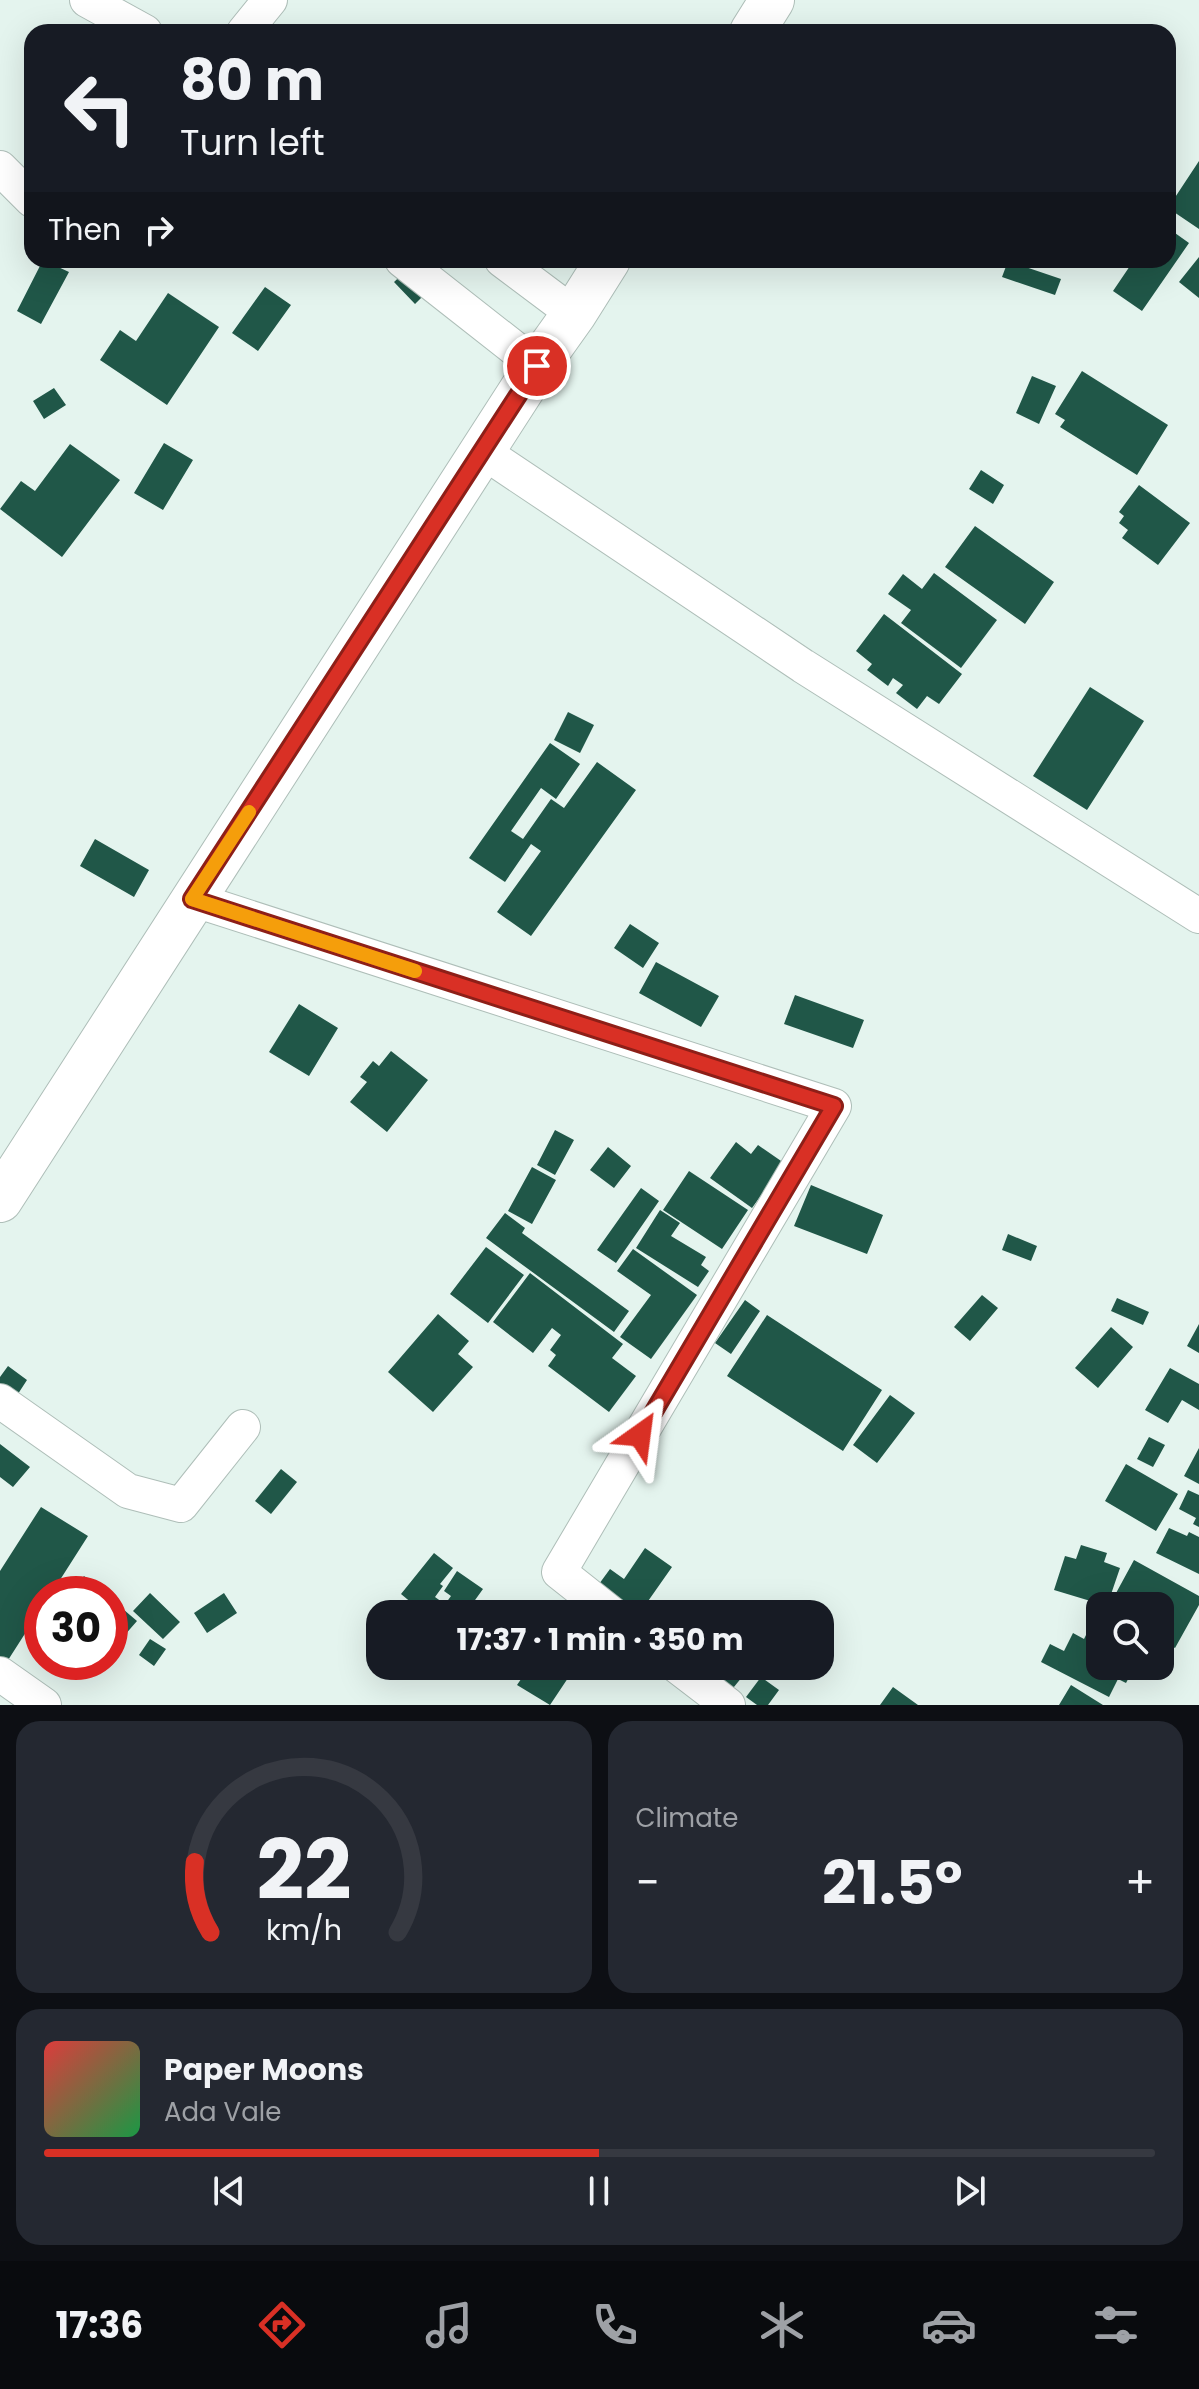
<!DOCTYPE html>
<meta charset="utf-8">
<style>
body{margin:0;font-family:Poppins,sans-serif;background:#242831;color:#f1f3f6;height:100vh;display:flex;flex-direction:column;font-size:30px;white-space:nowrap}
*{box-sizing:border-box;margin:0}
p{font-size:26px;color:#9ea1a6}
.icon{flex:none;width:44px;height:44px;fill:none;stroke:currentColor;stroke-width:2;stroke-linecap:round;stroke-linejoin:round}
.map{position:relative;height:1705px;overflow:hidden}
.details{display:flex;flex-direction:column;gap:16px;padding:16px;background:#0d0f14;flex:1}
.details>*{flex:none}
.top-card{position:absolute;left:24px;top:24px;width:1152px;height:244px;border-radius:24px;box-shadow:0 8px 32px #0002;background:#171b24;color:#f1f3f6;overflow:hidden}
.controls{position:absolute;left:1086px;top:1592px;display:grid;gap:16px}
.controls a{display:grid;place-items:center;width:88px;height:88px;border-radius:16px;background:#171b24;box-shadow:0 8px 32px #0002;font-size:40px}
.speed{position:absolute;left:24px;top:1576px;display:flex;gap:16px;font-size:40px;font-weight:700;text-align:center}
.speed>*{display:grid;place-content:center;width:104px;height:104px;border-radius:50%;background:#171b24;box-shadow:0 8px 32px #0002;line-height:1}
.speed .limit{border:12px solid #d22;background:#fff;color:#111}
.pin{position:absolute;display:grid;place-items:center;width:68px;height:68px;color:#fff;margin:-34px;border:4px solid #fff;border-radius:50%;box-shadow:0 2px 8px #0007}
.me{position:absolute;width:88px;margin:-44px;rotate:31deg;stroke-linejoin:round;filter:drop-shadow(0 0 6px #0008)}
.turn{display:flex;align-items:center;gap:28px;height:168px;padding:0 24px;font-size:36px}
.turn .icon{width:104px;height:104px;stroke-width:2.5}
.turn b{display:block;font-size:56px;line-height:68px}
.then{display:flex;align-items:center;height:76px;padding:0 24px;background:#0003;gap:16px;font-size:30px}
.big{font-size:60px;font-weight:700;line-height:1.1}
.details .tile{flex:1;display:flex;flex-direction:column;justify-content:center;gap:12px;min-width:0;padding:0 28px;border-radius:24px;background:#242831}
.details .dial{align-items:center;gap:0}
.dial svg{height:208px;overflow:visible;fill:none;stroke:#363941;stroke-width:7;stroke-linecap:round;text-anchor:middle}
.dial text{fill:#f1f3f6;stroke:none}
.song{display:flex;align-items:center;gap:24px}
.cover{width:96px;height:96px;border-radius:12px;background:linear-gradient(135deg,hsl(0 70% 55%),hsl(140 70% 35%))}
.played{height:8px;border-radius:4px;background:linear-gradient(90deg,#d93025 50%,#363941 50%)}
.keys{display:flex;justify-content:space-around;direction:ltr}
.heat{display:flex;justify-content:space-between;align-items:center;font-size:44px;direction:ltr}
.details .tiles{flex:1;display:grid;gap:16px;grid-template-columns:1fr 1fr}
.tile:last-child{grid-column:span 2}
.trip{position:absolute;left:366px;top:1600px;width:468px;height:80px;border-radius:24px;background:#171b24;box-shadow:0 8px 32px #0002;font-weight:700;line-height:80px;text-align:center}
.menu{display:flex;height:128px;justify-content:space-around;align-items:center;background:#090b0e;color:#9ea1a6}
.menu .icon{width:56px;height:56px}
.menu .on{color:#d93025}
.menu b{font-size:36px;color:#f1f3f6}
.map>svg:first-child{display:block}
.building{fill:#205748}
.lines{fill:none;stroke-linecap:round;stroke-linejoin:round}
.street-casing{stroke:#aebeb8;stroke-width:36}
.highway-casing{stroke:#aebeb8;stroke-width:46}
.street{stroke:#fff;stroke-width:34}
.highway{stroke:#fff;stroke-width:44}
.route-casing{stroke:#8d1f18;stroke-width:20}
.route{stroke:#d93025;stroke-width:14}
.slow{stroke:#f59e0b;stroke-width:14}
</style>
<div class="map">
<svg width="1199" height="1705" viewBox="0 0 1199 1705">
<rect width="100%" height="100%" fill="#e4f4ee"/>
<path class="building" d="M1199,161V229L1168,208Z
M1168,228L1189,243L1142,311L1113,291L1134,260H1168Z
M1199,257V298L1179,282Z
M43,260L69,272L41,324L17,311Z
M1008,261L1061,279L1055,295L1002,277Z
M408,269L428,291L415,304L394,282Z
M265,287L291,305L258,351L232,333Z
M168,293L219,327L167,405L100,360L120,330L136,341Z
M1082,371L1168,425L1137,475L1060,427L1065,420L1055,414Z
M1032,376L1056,386L1039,424L1016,413Z
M54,388L66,405L44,419L33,401Z
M164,443L193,460L163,510L134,493Z
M70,444L120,480L62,557L0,509L21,481L35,491Z
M981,470L1004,485L993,504L969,489Z
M1139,485L1190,523L1158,565L1122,538L1128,530L1119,523L1124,516L1119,512Z
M975,526L1054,582L1025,624L945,567Z
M934,573L997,620L961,668L901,623L911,610L888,594L903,574L922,589Z
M884,614L962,674L939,704L927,696L917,709L896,693L903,685L893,678L888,686L867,670L872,664L856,651Z
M1090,687L1144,721L1087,810L1033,776Z
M568,712L594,725L580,753L554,740Z
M550,743L580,764L556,799L541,788L511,831L523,839L551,799L564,808L597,762L636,790L531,936L497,912L541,851L531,844L505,882L469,858Z
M95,839L149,870L134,897L80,866Z
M630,924L659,943L643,968L614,948Z
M656,962L719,996L701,1027L639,993Z
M795,995L864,1020L853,1048L784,1024Z
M299,1004L338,1028L309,1076L269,1052Z
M391,1051L428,1080L387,1132L350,1102L367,1082L360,1077L373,1061L379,1066Z
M555,1130L574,1140L555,1175L537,1165Z
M736,1142L751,1154L758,1145L784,1163L752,1208L710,1178Z
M608,1147L631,1166L614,1188L590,1170Z
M532,1167L556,1180L532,1224L508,1211Z
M689,1171L748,1210L722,1249L663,1210Z
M811,1185L883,1215L867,1254L794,1226Z
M641,1188L659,1201L616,1263L597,1250Z
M660,1210L680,1223L671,1236L706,1257L701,1265L709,1271L698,1287L636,1248Z
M505,1213L525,1228L522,1233L629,1311L614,1332L486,1238Z
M1008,1234L1037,1246L1031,1261L1002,1250Z
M486,1247L524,1275L488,1323L450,1294Z
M633,1249L697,1295L651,1359L620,1337L651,1295L617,1271Z
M530,1273L623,1344L612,1358L636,1376L609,1412L548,1366L556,1355L550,1350L561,1335L552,1328L533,1353L493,1322Z
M982,1295L998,1308L970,1341L954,1327Z
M1117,1298L1149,1312L1143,1325L1111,1311Z
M745,1300L760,1311L731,1354L715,1343Z
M438,1314L469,1341L458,1354L473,1367L433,1412L388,1372Z
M767,1315L882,1390L843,1451L727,1376Z
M1199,1324V1353L1187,1346Z
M1111,1327L1133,1347L1098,1388L1075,1368Z
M8,1366L27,1380L16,1397L0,1386V1377Z
M1170,1368L1199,1384V1410L1182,1400L1168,1423L1145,1410Z
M890,1395L915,1413L877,1463L853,1445Z
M1149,1437L1165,1445L1153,1467L1137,1459Z
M0,1444L30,1467L13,1487L0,1477Z
M1199,1448V1484L1184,1476Z
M1126,1464L1178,1494L1156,1531L1105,1501Z
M281,1469L297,1482L271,1514L255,1501Z
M1188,1490L1199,1495V1527L1193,1524L1196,1518L1179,1509Z
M41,1507L88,1536L51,1594H42V1607L3,1668L0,1666V1571Z
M1169,1528L1187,1536L1189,1532L1199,1537V1574L1156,1553Z
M1081,1545L1107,1553L1104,1562L1120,1568L1107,1606L1054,1590L1065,1556L1076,1559Z
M645,1548L672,1567L639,1614H618L591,1595L610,1569L624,1579Z
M434,1553L453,1568L440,1584L443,1586L435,1597L442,1602L433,1614H425L401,1594Z
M1134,1560L1199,1596V1605L1175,1648L1160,1640V1606H1109Z
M457,1571L483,1589L465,1614H438L451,1596L444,1591Z
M84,1576L105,1594H70Z
M150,1593L180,1622L163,1639L133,1611Z
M224,1593L237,1613L207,1633L194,1613Z
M110,1598L137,1621L110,1652Z
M771,1600L788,1614H759Z
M1093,1621L1100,1624V1666H1135L1126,1683L1118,1679L1109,1697L1041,1662L1050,1644L1064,1651L1073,1633L1084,1639Z
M820,1627L832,1637L820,1649Z
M150,1639L166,1649L154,1666L139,1655Z
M530,1666H576L550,1705L517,1685Z
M714,1666H751L725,1698L703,1679Z
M761,1677L779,1690L768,1705H757L746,1697Z
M1071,1685L1103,1705H1059Z
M893,1687L918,1705H880Z"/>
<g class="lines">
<g class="street-casing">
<path id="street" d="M87,0L145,32
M244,32L270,0
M0,168L32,200
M402,260L537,366
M502,260L574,314
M482,451L803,666L1199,916
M192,899L834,1106L559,1572L612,1614
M0,1401L128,1491L181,1505L243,1427
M677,1666L728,1705
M0,1674L44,1705"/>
</g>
<g class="highway-casing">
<path id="highway" d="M752,32L772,0
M0,1200L537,366L574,314L608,260"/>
</g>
<use href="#street" class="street"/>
<use href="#highway" class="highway"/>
</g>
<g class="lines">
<g class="route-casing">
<path id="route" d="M537,366L192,899L834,1106L640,1435"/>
</g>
<use href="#route" class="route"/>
<path class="slow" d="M249,812L192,899L415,971"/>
</g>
</svg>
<div class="controls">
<a><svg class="icon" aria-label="search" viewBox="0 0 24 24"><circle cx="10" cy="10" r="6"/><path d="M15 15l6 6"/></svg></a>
</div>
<div class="speed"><div class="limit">30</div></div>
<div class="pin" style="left:537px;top:366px;background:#d93025"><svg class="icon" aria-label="arrive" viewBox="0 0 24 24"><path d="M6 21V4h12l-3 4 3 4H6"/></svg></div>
<svg class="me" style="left:640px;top:1435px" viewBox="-20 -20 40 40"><path d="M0-17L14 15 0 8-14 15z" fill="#d93025" stroke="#fff" stroke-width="4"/></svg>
<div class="trip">17:37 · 1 min · 350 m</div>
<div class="top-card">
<div class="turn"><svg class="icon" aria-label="left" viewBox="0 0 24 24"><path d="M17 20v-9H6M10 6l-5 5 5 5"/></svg><div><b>80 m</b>Turn left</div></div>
<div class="then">Then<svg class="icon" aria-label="right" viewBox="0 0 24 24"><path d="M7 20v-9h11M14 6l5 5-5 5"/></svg></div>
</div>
</div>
<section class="details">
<div class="tiles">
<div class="tile dial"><svg viewBox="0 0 100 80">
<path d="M14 69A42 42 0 1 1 86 69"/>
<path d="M14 69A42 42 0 0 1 8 42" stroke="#d93025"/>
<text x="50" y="56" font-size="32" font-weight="700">22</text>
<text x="50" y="72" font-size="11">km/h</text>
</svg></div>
<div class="tile"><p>Climate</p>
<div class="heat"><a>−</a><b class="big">21.5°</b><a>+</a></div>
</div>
<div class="tile">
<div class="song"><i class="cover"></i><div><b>Paper Moons</b><p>Ada Vale</p></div></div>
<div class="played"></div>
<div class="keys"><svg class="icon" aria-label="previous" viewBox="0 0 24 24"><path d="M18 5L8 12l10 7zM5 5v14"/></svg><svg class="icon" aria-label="pause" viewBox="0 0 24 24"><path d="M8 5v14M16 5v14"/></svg><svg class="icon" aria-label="next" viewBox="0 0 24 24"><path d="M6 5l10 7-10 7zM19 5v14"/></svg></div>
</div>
</div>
</section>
<nav class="menu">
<b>17:36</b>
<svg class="icon on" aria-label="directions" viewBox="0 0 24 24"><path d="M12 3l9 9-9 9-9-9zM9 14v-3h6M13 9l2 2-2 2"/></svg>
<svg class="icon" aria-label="music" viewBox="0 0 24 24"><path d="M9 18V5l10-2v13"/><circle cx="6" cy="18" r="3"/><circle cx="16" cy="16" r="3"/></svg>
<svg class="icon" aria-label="phone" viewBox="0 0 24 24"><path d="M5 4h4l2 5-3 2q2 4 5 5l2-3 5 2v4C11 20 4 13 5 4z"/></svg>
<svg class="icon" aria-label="climate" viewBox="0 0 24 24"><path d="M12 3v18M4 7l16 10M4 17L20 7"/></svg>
<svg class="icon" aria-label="car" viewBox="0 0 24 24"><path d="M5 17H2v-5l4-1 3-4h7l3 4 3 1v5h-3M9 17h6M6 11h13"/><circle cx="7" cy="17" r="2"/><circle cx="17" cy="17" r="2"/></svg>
<svg class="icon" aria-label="filters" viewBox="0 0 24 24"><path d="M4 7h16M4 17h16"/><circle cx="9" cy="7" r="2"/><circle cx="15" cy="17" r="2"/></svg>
</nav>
